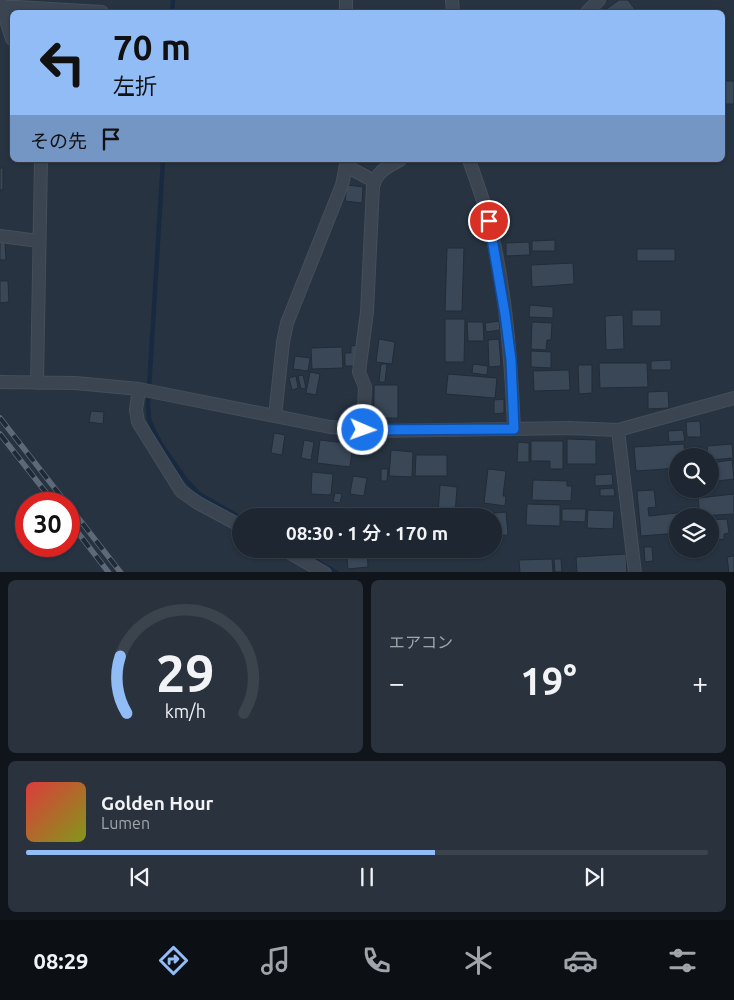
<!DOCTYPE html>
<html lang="ja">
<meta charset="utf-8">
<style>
body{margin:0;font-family:Ubuntu,"Noto Sans JP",sans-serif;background:#2a323d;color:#f1f3f6;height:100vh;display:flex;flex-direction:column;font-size:19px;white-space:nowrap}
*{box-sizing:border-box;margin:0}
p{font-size:16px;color:#a0a5ab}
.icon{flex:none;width:28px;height:28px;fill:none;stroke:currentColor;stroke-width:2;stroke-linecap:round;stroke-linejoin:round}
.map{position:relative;height:572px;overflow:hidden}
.sheet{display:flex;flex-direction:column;gap:8px;padding:8px;background:#10151b;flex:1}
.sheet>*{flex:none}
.top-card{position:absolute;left:10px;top:10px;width:715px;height:152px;border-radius:8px;box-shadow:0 1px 4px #0004,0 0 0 1px #3b434d;background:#91bcf6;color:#111;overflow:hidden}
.tools{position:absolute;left:669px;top:448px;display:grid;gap:10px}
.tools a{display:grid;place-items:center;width:50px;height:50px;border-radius:50%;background:#1d2631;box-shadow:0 1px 4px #0004,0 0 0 1px #3b434d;font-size:25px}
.speed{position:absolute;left:15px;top:492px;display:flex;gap:10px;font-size:25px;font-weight:700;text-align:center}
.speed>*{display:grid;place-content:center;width:65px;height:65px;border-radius:50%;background:#1d2631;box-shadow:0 1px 4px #0004,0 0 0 1px #3b434d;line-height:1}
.speed .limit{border:8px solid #d22;background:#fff;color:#111}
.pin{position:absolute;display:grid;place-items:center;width:42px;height:42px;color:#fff;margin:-21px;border:2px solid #fff;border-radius:50%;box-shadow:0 1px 5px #0007}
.me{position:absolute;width:55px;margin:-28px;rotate:92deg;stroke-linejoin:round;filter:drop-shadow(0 0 4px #0008)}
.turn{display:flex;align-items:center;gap:18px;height:105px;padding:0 20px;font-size:22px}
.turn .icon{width:65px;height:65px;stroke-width:2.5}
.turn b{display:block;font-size:35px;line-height:42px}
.then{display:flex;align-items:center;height:48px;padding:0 20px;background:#0003;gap:10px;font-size:19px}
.big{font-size:38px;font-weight:600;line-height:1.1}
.sheet .tile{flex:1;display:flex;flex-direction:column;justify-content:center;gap:8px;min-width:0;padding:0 18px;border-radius:8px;background:#2a323d}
.sheet .dial{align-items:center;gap:0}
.dial svg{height:130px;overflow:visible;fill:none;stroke:#3b434d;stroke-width:7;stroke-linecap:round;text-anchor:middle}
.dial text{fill:#f1f3f6;stroke:none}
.song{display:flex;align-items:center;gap:15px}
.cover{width:60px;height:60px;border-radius:8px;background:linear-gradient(135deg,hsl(0 70% 55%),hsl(70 70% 35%))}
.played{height:5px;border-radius:2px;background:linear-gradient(90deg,#91bcf6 60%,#3b434d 60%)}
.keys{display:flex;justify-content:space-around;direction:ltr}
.heat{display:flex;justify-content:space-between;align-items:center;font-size:28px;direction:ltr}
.sheet .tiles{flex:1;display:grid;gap:8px;grid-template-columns:1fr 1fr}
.tile:last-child{grid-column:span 2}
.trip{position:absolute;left:232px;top:508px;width:270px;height:50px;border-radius:25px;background:#1d2631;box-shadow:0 1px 4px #0004,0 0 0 1px #3b434d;font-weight:600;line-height:50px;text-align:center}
.dock{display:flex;height:80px;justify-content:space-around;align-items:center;background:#0c0f14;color:#a0a5ab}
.dock .icon{width:35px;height:35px}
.dock .selected{color:#91bcf6}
.dock b{font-size:22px;color:#f1f3f6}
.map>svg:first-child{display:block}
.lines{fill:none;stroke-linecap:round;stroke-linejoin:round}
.stream{stroke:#192a40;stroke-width:4.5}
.building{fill:#394757;stroke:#222c38}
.street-casing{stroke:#454e5a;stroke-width:14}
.street{stroke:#3b4551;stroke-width:12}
.rail-casing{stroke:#5d6978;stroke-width:5.5}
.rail{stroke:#202a36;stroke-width:4;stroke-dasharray:11;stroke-linecap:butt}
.route-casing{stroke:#114b97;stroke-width:12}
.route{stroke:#1a73e8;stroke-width:9}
</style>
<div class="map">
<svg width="734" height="573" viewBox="0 0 734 573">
<rect width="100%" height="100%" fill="#273341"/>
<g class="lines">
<path class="stream" d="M172,12L173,0
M163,160L148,405L149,419L154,431L162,446L186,480L199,494L241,518
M296,549L337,573"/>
</g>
<path class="building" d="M619,0H628L637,12H602Z
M722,81H734V104H722Z
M0,168H3V190H0Z
M347,185L363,187L362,203L345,201Z
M555,240V251H532V241Z
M0,242H5L6,260H0Z
M529,242L530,255L506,256V243Z
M447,248H464L462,311H445Z
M637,249H675V261H637Z
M573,263L574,284L532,287L531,265Z
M0,281H8L9,302L0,303Z
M530,305L553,307V318L529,317Z
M632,310H661V326H632Z
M623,315L624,349L606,350L605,316Z
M445,319H465L464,362H445Z
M499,321L500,330L486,332L485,323Z
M467,322H483L484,341H468Z
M532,322L552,323L551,340H547L546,350L531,349Z
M379,339L395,342L392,364L376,362Z
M499,339L501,366L489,367L488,340Z
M358,345V366H345V353H351V346Z
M342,347L343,368L312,369L311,348Z
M531,351L551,352V368L531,367Z
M295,356L310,358L308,371L293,369Z
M671,360V370H651V361Z
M599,363H647L648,387L600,388Z
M381,364H387L385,382H379Z
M473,364L488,366L487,375L472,373Z
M578,365H592V393L579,394Z
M569,370L570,390L534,391L533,371Z
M310,372L320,374L316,395L306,393Z
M448,374L497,378L495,398L446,394Z
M303,375L306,388L301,389L298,376Z
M296,376L298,388L292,390L289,378Z
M374,385H398V418H374Z
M668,391L669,408L648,409V392Z
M504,399V413L494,414V400Z
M91,411L104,412L103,424L89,422Z
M700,421L701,437H687L686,422Z
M683,430L685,441L669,442L668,431Z
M274,433L285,435L282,455L271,453Z
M567,439L596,440V464H567Z
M304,440L314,442L311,460L301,458Z
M320,440L353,444L350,467L317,463Z
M531,441H563V469H550V461H531Z
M518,442L529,443V462H517Z
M684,444L685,456H678V468L636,471L634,447Z
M732,444L733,458L710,460V456H708L707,446Z
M700,447V456H687V448Z
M391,450L413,452L412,477L389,476Z
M416,455H447V476H415Z
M732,460L734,479L710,482V463Z
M381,469H388L387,481H381Z
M488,469L506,471L503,496H506L505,506L484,503Z
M312,472L333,474L331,495L311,494Z
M612,474L613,485L595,486V475Z
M353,476L367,478L364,496L350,494Z
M533,480L567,481V486H572L571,501L532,500Z
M440,485L457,487L455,515L438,514Z
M614,488L615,496H600V489Z
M654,490L656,507L648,508L649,516L695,511V516H678V533L641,536L637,491Z
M335,493L342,494L340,503L333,502Z
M734,494V514L700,516L698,498Z
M527,504L560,505V526L526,525Z
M347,507L348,516H336V508Z
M562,509H586L585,522L562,521Z
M331,510V516H301V512Z
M588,510L614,511L613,529L587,528Z
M506,512L508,535L494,536V516H485V514Z
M727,519L729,533L724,534V539L710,541V520Z
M644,547H652L653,561L645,562Z
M346,549H367L368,567L348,569Z
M626,554L627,573H577L576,557Z
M734,556V573H729L727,557Z
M552,559L553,573H520L519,560Z
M554,559H561L562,572H555Z"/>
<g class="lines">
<g class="street-casing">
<path id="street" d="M452,0L453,12
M0,1L12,39
M1,6L102,12
M346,12V0
M587,12L599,0
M469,160C476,180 484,201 489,222C506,289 511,360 514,429
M346,166L374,181
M0,236L39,241
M0,382L75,383L139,389L330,427L375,431L569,428L618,430L734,398
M37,383L41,160
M139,389L136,410L138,422L181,491L198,503L241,526
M275,416L283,342L287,323L342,185L347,160
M363,430L365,387L359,372L367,312L373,187C376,172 387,167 400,160
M618,430L635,573
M283,549L325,573"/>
</g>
<use href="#street" class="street"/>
<g class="rail-casing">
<path id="rail" d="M0,418L67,504
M0,434L55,504
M69,506L121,573
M69,521L109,573"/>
</g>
<use href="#rail" class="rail"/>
</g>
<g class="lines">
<g class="route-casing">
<path id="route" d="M363,430L514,429L511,360L505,314L489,221"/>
</g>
<use href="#route" class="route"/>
</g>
</svg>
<div class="tools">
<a><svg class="icon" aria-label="search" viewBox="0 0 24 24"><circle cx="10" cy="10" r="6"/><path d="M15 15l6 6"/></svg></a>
<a><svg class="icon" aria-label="layers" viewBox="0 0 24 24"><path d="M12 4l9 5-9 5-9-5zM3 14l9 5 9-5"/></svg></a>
</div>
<div class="speed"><div class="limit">30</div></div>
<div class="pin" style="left:489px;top:221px;background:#d93025"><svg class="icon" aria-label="arrive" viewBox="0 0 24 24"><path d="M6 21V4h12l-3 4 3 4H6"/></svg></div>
<svg class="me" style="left:363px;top:430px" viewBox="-20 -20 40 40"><circle r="17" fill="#1a73e8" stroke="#fff" stroke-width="3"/><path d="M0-11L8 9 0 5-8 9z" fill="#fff"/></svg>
<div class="trip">08:30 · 1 分 · 170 m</div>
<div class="top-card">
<div class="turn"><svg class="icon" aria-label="left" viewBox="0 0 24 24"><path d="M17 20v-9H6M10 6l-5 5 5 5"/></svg><div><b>70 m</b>左折</div></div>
<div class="then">その先<svg class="icon" aria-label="arrive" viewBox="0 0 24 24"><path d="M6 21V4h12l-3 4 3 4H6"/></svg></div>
</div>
</div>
<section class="sheet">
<div class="tiles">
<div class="tile dial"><svg viewBox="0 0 100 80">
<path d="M14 69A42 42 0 1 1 86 69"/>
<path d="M14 69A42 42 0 0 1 10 34" stroke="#91bcf6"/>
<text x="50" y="56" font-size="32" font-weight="700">29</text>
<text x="50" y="72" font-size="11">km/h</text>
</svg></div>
<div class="tile"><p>エアコン</p>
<div class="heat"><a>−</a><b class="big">19°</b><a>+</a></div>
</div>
<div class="tile">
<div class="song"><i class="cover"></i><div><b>Golden Hour</b><p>Lumen</p></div></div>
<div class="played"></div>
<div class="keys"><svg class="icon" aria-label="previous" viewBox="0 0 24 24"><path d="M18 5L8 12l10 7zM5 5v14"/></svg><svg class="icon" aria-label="pause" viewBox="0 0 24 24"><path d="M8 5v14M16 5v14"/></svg><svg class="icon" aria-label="next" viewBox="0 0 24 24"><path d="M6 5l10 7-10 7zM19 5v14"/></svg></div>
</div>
</div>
</section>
<nav class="dock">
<b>08:29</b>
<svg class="icon selected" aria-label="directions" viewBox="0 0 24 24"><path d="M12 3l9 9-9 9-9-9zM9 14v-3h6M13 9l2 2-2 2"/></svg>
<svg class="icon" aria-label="music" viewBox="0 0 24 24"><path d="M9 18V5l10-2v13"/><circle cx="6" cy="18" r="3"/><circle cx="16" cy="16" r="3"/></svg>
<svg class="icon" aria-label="phone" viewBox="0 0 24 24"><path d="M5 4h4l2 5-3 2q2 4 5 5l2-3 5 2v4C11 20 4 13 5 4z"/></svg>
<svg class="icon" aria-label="climate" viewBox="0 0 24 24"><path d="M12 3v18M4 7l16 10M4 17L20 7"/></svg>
<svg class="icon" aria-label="car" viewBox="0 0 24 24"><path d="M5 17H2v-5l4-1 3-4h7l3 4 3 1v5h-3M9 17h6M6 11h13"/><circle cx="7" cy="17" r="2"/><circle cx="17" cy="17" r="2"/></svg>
<svg class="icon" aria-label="filters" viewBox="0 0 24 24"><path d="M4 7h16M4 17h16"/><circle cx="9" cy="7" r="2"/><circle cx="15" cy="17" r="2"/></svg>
</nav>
